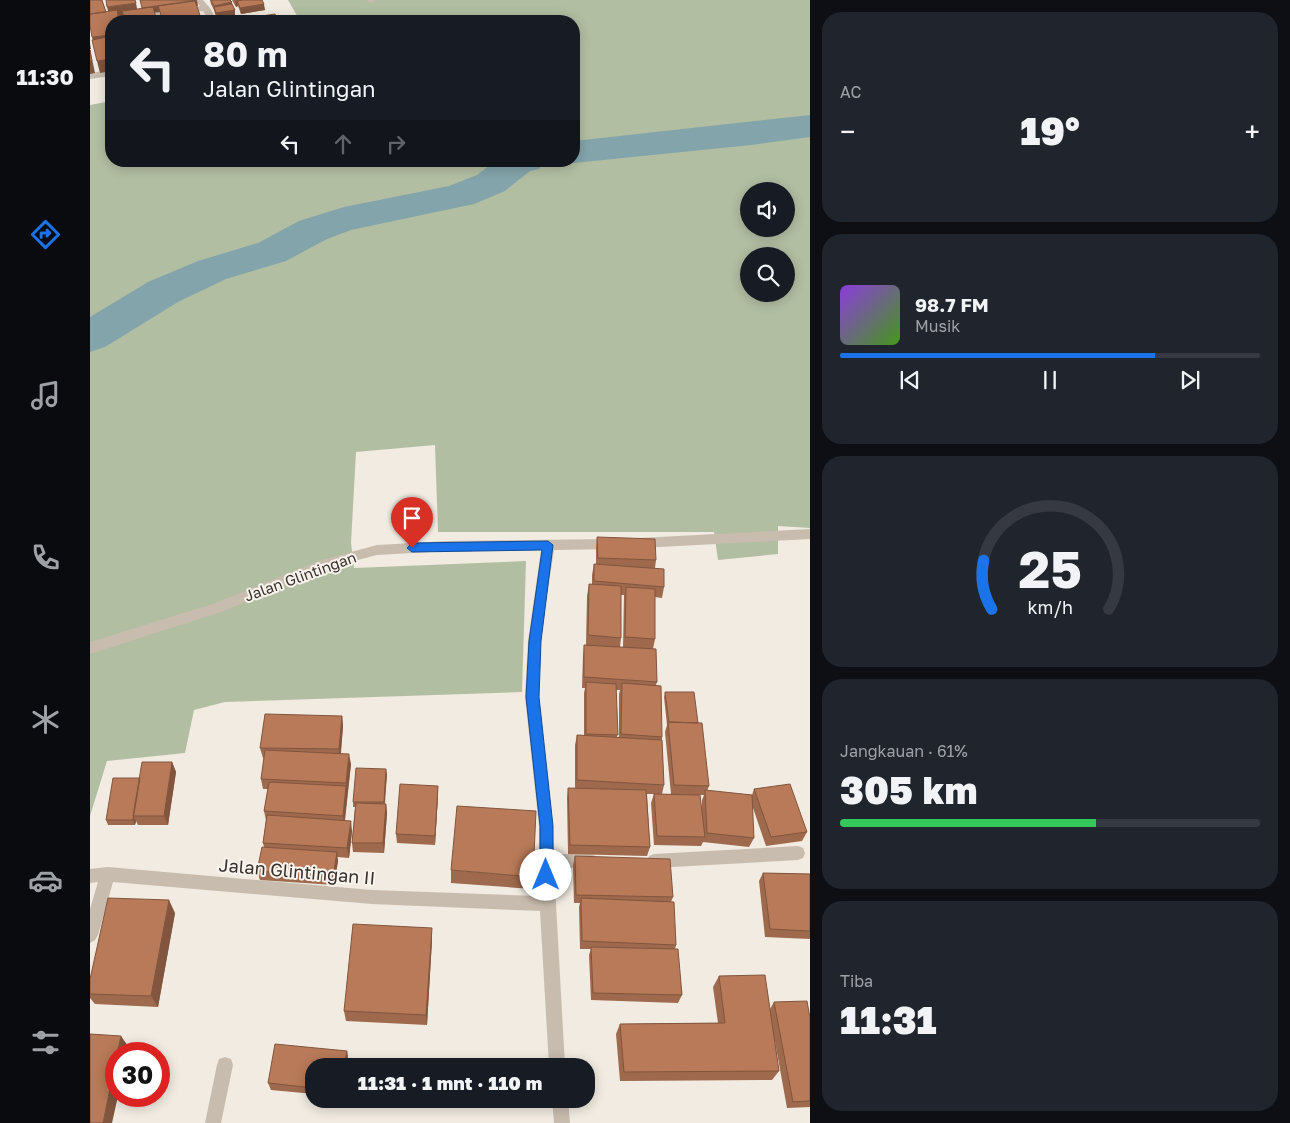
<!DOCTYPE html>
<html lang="id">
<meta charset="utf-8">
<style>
body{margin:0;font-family:"Golos Text",sans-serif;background:#20242c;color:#f1f3f6;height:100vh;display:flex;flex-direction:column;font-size:19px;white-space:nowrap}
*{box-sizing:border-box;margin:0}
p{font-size:16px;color:#9ea1a6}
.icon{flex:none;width:28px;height:28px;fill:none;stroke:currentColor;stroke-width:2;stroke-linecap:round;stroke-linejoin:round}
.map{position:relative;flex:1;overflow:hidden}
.side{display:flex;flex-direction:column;gap:12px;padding:12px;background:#0d0f14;width:480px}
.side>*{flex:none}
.top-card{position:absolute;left:15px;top:15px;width:475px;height:152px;border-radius:20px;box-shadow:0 2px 12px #0003;background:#171b24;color:#f1f3f6;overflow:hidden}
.buttons{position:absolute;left:650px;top:182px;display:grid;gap:10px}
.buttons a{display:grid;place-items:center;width:55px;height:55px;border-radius:50%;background:#171b24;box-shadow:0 2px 12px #0003;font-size:25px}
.speed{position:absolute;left:15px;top:1042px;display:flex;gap:10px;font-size:25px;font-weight:700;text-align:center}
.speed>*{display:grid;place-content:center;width:65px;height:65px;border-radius:50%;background:#171b24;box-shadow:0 2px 12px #0003;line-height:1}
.speed .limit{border:8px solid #d22;background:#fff;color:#111}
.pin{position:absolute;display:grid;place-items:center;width:42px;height:42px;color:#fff;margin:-51px -21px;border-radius:50% 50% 50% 0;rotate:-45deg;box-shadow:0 0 5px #0007}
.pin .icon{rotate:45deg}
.me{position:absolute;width:55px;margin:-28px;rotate:0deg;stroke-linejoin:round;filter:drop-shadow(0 0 4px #0008)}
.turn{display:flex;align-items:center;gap:18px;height:105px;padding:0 15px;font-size:22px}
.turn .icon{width:65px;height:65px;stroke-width:2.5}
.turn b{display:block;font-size:35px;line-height:42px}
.lanes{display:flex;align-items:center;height:48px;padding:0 15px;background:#0003;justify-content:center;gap:25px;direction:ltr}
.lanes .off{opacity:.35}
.big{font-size:38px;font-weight:800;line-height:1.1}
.side .widget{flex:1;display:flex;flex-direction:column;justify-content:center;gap:8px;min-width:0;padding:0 18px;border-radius:20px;background:#20242c}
.side .dial{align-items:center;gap:0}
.dial svg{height:130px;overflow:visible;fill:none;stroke:#363941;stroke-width:7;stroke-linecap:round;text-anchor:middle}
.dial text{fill:#f1f3f6;stroke:none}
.song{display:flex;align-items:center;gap:15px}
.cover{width:60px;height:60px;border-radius:8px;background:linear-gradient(135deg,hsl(270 70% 55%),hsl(100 70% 35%))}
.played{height:5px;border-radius:2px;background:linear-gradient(90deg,#1a73e8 75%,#363941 75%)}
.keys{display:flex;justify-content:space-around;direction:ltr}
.heat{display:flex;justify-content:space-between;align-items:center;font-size:28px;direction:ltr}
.charge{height:8px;border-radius:4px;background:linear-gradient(90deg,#34c759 61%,#363941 0)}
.trip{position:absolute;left:215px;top:1058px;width:290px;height:50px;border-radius:20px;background:#171b24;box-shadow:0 2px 12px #0003;font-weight:800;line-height:50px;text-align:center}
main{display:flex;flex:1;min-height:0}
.menu{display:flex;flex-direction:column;width:90px;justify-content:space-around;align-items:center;background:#090b0e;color:#9ea1a6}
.menu .icon{width:35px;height:35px}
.menu .on{color:#1a73e8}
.menu b{font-size:22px;color:#f1f3f6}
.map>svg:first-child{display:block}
.green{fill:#b2bea2;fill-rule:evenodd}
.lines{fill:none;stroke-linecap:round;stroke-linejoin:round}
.river{fill:#83a4aa;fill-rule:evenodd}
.street{fill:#c8bcae;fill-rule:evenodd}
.wall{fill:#9e694c;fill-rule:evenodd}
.shaded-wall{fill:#81553e}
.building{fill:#b87a58;stroke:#81553e}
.route{fill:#1a73e8;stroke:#114b97}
.labels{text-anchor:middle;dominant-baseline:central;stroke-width:4;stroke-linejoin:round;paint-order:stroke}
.street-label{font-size:15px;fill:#37302b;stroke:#f8f4ed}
.near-street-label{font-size:18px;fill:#37302b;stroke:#f8f4ed}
</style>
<main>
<nav class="menu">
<b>11:30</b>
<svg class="icon on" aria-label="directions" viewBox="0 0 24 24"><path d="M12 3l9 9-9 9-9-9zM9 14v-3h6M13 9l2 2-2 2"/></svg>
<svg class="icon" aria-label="music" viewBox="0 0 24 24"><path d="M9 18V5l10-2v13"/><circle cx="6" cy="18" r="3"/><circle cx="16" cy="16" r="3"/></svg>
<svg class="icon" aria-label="phone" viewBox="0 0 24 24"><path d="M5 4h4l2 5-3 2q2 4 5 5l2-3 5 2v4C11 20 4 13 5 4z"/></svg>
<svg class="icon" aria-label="climate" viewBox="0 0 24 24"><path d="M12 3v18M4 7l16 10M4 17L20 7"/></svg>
<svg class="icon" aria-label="car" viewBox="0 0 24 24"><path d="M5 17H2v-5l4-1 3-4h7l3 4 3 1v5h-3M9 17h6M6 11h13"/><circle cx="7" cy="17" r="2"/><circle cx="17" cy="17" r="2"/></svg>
<svg class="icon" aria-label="filters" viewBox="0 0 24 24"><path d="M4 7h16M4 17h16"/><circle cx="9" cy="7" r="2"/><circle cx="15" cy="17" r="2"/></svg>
</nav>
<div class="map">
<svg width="720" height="1123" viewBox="0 0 720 1123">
<rect width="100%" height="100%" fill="#f1ebe1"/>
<path class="green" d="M198,0H720V528L688,526V554L628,560L624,532H348L345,445L266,452L261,543L264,568L436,561L432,692L135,702L104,710L95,753L17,761L0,816V105L21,101V161H484V21H210ZM659,191H696V229H659ZM659,256H696V294H659Z"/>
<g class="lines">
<path class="river" d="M720,115V137L661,145L484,163L476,161H484V141Z
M405,161H455L449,169L440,171L415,191L384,204L261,230L237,239L196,261L136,279L88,302L15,347L0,352V317L58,282L108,261L168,243L209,221L254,207L359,186L387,175Z"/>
<path class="street" d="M104,0H113L120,8L127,21H119L113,11L0,25V21L110,6Z
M276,0H284L285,1L281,3Z
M21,70V76L0,79V73Z
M720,529V539L550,548L546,546L544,543L546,540L550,538Z
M523,539L527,541L529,544L527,547L523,549L464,550C457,598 446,649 449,698C452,750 463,802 464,854H501L506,856L508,861L506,866L501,868H464L475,1066H459L450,911L282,904L23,882L8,935L5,940L0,943V909L8,882L0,883V869L18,867L282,890L449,896V826L435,697L438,641L451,550L358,551L287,555L237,568L134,611L0,654V642L126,603L231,560L287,545L358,541Z
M708,846L713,848L715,853L713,858L708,860L564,868L559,866L557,861L559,856L564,854Z
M135,1057L141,1059L143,1065L131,1123H115L127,1065L129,1059Z
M462,1099H478L480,1123H464Z"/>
</g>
<path class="wall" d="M120,0H140L145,16L127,19L125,14L124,10L121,4Z
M142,0H172L175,10L151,14L148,6L146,7Z
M507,537L566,560L565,568L574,587L572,598L565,597V639L563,649L567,682L566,685L572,737V740L574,785L572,794H581L575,732L577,725L574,697L575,692L608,723L619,786L617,791L662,795L664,789L717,832L712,841L676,846L662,805L664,838L659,847L613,842L611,846L564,845L561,803L564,794H557L560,847L557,856L478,854L477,798L478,788H485V745L487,735L494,736V693L495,688H492L493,655L494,645H496L497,596L499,584L502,585V575L504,564H506V548ZM531,595H534L533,647H530L531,638ZM526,690H530L529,694V737H527ZM610,795H614L612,800V812Z
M252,716L253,726L251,754L261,764L255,821L262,831L259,858L247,857L248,861L244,885L170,880L167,871L174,847L173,843L176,820L174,811L178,789H173L171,779L174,758H173L170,748Z
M82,762L86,772L78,825H48L46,821L45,825H18L16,820L50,778Z
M297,774L295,804H296L297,813L294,853L263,852L262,843L265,807H263V802Z
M348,786V795L345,845L307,843L306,834Z
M485,856L583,897L581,902L586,945L585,949L592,995L588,1003L501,1000L499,955L501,949H490L489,907L490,903H484L483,865Z
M361,870L443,877L442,889L361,883Z
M673,873L720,874V939L675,937L669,881Z
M85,913L68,1007L5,1004L0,998V979Z
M342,940L337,1025L256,1021L254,1011Z
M629,976L680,1009L684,1002L720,1018V1107L697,1108L684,1036L689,1071L682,1080L530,1081L526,1034L530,1024L628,1023L623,987Z
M257,1051L258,1058L224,1066V1094L181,1090L178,1083Z"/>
<path class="shaded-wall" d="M107,0L108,6L70,12L68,6L70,12L53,14L52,8Z
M148,0H167L147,1L148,6L146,7L145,1Z
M142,2L143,8L125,10L124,6Z
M46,3L48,14L29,17L30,21L20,18L17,7Z
M174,4L175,10L151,14L150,8Z
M145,10V16L127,19L126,13Z
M21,35V47L5,49L2,37Z
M0,43L1,49H0L5,73L0,74Z
M21,59V71L10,73L7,61Z
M252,716L253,726L250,759L249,749Z
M259,754L261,764L254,825L253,816Z
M82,762L86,772L78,825L74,816Z
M296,769L297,774L294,807V802Z
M348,786V795L345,845V836Z
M296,804L297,813L294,853L293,843Z
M43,817L46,821L45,825L43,820Z
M261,821L262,831L259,858L257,848Z
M247,852L248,861L244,885L243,877Z
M79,900L85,913L68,1007L61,996Z
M342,928V940L337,1025L336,1015Z
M31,1036L38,1046L37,1054H27Z
M257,1051L258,1058L257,1066H254Z
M26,1058V1096H28L22,1123H13Z"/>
<path class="building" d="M0,0H12L16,12L0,14Z
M16,0H45L46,3L17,7Z
M50,0H107L52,8Z
M121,0H140L142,2L124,6Z
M153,0H172L174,4L150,8L147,1Z
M105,1L112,21H73L68,6Z
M142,4L145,10L126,13L124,7Z
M63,7L67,21H35L32,11Z
M27,10L29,21H21V35L2,37L0,25V14Z
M185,14L188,21H145V20Z
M21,36V59L7,61L2,40Z
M0,50L2,61H0Z
M507,537L565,539L566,560L508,558Z
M504,564L574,569V587L504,581Z
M499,584L531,586V638L498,635Z
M536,587L565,589V639L535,637Z
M494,645L566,649L567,682L494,677Z
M496,682L526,684L528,735L496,734Z
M532,683L571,686L572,737L531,734Z
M575,692H604L608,723L579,722Z
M175,714L252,716L249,749L170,748Z
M578,722L612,723L619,786L584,785Z
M487,735L572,740L574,785L487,780Z
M175,750L259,754L256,783L171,779Z
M52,762H82L74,816H43Z
M266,768L296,769L294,802H263Z
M23,778H50L43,820H16Z
M179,782L256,786L253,816L174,811Z
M310,784L348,786L345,836L306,834Z
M700,784L717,832L681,837L664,789Z
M478,788L556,790L560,847L480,845Z
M615,790L662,795L664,838L617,833Z
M564,794L610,795L615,837L567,836Z
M266,803L296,804L293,843H262Z
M367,806L446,811L443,877L361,870Z
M177,815L261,821L257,848L173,843Z
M172,847L247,852L243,877L167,871Z
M485,856L580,859L583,897L486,895Z
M673,873L720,874V931L680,929Z
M18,898L79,900L61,996L0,994V979Z
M491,898L584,902L586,945L492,941Z
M263,924L342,928L336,1015L254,1011Z
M501,947L588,949L592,995L503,993Z
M675,975L689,1071L534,1072L530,1024L635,1023L629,976Z
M717,1001L720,1018V1101L703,1102L684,1002Z
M0,1034L31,1036L27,1054H26V1058L13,1123H0Z
M185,1044L257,1051L254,1066H224V1088L178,1083Z"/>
<path class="route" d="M458,541L463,545L451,641L449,697L463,826V875L461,880L456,882L452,880L450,875V826L436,697L439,641L452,550L322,552L317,548L322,543Z"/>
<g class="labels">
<g class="street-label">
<text transform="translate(210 576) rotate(-20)">Jalan Glintingan</text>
</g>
<g class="near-street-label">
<text transform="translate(207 871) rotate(5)">Jalan Glintingan II</text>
</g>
</g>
</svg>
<div class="buttons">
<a><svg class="icon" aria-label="sound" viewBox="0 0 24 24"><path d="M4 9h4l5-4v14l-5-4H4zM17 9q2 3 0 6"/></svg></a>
<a><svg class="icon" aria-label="search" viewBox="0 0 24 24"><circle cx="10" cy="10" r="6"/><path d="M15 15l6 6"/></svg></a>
</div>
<div class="speed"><div class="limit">30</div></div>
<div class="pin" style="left:322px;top:548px;background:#d93025"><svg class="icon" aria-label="arrive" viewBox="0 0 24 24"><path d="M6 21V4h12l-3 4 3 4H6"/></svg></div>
<svg class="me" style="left:456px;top:875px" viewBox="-20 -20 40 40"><circle r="19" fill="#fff"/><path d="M0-13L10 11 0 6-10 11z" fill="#1a73e8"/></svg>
<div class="trip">11:31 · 1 mnt · 110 m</div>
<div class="top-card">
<div class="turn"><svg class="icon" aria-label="left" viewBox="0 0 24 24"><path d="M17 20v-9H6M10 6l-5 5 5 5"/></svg><div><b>80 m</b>Jalan Glintingan</div></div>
<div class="lanes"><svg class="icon" aria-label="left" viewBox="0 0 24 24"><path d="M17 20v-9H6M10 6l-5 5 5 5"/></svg><svg class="icon off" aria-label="ahead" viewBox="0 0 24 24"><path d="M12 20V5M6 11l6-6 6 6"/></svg><svg class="icon off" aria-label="right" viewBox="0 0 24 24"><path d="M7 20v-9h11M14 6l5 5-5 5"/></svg></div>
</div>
</div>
<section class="side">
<div class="widget"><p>AC</p>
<div class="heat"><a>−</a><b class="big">19°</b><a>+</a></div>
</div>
<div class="widget">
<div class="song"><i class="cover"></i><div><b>98.7 FM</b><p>Musik</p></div></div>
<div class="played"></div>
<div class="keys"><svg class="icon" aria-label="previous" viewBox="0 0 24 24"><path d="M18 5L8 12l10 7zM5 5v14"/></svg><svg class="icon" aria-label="pause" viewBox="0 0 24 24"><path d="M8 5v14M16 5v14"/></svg><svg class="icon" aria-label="next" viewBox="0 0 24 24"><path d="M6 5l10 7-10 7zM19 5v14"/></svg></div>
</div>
<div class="widget dial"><svg viewBox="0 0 100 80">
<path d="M14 69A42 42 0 1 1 86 69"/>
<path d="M14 69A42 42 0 0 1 9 39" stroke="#1a73e8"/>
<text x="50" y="56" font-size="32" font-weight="700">25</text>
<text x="50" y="72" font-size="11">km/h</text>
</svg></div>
<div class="widget"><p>Jangkauan · 61%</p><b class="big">305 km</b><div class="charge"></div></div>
<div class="widget"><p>Tiba</p><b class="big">11:31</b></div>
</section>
</main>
